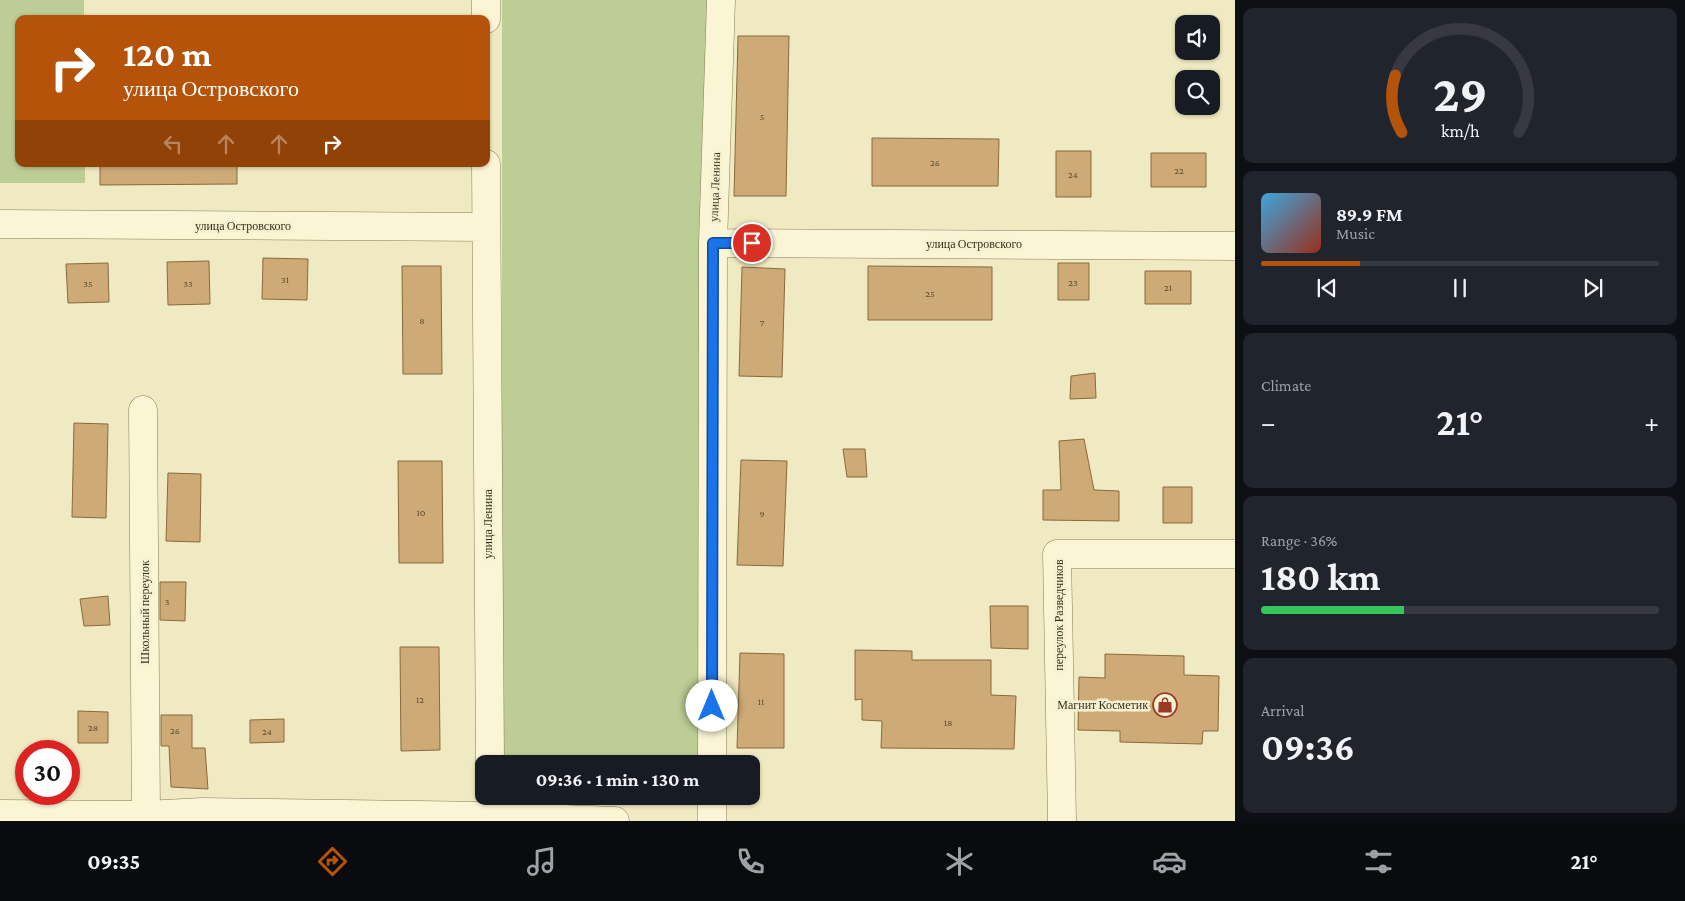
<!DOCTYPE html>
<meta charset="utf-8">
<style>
body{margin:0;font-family:"Crimson Pro",serif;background:#20242c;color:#f1f3f6;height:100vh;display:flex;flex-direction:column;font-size:19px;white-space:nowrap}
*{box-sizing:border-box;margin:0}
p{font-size:16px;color:#9ea1a6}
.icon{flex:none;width:28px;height:28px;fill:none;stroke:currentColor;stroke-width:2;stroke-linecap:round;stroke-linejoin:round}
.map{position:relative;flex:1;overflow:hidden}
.details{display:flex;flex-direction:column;gap:8px;padding:8px;background:#0d0f14;width:450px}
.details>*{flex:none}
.banner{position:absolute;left:15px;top:15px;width:475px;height:152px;border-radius:10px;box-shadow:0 1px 4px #0004;background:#b45309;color:#fff;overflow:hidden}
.tools{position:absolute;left:1175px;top:15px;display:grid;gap:10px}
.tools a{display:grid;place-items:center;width:45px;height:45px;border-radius:10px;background:#171b24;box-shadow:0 1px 4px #0004;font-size:25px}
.speed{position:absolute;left:15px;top:740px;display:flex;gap:10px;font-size:25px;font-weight:700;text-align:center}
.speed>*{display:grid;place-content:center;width:65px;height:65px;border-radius:50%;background:#171b24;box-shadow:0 1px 4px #0004;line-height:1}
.speed .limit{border:8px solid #d22;background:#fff;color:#111}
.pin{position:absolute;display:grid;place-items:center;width:42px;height:42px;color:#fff;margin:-21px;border:2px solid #fff;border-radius:50%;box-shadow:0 1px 5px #0007}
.me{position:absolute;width:55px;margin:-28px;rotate:0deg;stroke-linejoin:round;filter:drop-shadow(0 0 4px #0008)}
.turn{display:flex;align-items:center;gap:18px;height:105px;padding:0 25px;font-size:22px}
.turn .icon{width:65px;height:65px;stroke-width:2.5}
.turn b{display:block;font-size:35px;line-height:42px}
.lanes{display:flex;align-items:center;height:48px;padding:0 25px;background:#0003;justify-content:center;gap:25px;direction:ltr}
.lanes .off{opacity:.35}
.big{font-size:38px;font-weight:700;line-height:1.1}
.details .card{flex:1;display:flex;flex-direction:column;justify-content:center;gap:8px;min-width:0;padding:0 18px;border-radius:10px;background:#20242c}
.details .dial{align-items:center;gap:0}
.dial svg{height:130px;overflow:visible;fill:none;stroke:#363941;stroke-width:7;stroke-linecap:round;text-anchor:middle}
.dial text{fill:#f1f3f6;stroke:none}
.song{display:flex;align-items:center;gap:15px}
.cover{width:60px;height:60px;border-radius:8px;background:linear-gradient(135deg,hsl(200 70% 55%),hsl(10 70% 35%))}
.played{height:5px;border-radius:2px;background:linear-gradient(90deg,#b45309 25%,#363941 25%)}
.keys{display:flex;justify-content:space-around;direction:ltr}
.heat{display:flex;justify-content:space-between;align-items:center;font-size:28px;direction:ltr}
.charge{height:8px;border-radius:4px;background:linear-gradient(90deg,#34c759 36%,#363941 0)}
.trip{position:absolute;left:475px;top:755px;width:285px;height:50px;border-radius:10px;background:#171b24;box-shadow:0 1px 4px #0004;font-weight:700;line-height:50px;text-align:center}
.tab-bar{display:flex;height:80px;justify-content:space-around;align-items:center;background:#090b0e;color:#9ea1a6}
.tab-bar .icon{width:35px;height:35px}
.tab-bar .on{color:#b45309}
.tab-bar b{font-size:22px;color:#f1f3f6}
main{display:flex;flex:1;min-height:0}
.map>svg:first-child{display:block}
.green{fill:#bccd95}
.building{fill:#ceab76;stroke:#89693d}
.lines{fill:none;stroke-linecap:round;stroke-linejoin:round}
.minor-casing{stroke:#897b58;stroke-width:29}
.minor{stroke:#faf5d4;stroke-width:28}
.route-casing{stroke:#114b97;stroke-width:12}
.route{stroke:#1a73e8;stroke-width:9}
.labels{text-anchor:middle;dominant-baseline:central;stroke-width:5;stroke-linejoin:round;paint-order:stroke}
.number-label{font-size:10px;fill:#5e4e33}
.street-label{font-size:12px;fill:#382f1d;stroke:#f6f2d1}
.poi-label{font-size:12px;fill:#382f1d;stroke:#f6f2d1;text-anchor:end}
</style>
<main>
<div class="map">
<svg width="1235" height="821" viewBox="0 0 1235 821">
<rect width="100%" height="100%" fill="#efeac1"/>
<path class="green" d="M0,0H84V19H19V164H85V183H0Z
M502,0H710L699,764H502Z"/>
<path class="building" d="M738,36H789L786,196H734Z
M872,138L999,139L998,186H872Z
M1056,151H1091V197H1056Z
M1151,153H1206V187H1151Z
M100,164H237V184L100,185Z
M263,258L308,259L307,300L262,299Z
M209,261L210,304L168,305L167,262Z
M108,263L109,302L68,303L66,264Z
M1058,263H1089V300H1058Z
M402,266H441L442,374H403Z
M868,266L992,267V320H868Z
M742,267L785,269L782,377L739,376Z
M1145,271H1191V304H1145Z
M1095,373L1096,398L1070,399L1071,376Z
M74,423L108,424L106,518L72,517Z
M1084,439L1094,490L1119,491V521L1043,520V490H1061L1059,441Z
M843,449H865L867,477H847Z
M741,460L787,461L783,566L737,565Z
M398,461H442L443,563H399Z
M168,473L201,474L200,542L166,541Z
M1163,487H1192V523H1163Z
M160,582H186L185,621L160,620Z
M108,596L110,625L84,626L80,599Z
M990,606H1028V649L991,648Z
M400,647H439L440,750L401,751Z
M855,650L912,651V660H991V695L1016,696L1014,749L881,748L882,721L862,720V699L855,700Z
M740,653L784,654V748H737Z
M1105,654L1184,656V675L1219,676L1218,731H1203L1202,744L1120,742V731L1078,730L1079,677L1105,678Z
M78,711L108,712V743H78Z
M161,715H192V748H205L208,789L171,787L169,746H161Z
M284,719V742L250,743V720Z"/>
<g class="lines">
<g class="minor-casing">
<path id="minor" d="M486,19V0
M486,164L490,764
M0,224L486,227
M713,243L1235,246
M143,410L146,815
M712,764L713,243L721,0
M0,814L146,815L202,812L490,816L615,821
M712,821V796
M1062,821L1057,554H1235"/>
</g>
<use href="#minor" class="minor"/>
</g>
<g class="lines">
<g class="route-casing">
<path id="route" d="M712,706L713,243H752"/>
</g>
<use href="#route" class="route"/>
</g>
<defs>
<g id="shop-ring" transform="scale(1.25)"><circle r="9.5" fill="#f6f2d1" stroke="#9a3b26" stroke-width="1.5"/><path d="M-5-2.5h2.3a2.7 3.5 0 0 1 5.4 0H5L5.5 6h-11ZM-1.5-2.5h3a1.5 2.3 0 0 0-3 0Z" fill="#9a3b26"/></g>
</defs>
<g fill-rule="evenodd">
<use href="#shop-ring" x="1165" y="705"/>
</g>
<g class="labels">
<g class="number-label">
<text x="762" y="116">5</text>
<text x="935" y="162">26</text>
<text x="1179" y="170">22</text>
<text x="1073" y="174">24</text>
<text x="285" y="279">31</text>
<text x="1073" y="282">23</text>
<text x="88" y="283">35</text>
<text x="188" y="283">33</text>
<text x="1168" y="287">21</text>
<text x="930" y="293">25</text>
<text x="422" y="320">8</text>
<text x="762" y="322">7</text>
<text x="421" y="512">10</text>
<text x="762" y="513">9</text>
<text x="167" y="601">3</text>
<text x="420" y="699">12</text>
<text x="761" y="701">11</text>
<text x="948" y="722">18</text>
<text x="93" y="727">28</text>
<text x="175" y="730">26</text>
<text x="267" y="731">24</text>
</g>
<g class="street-label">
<text transform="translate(715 187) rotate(-88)">улица Ленина</text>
<text x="243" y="226">улица Островского</text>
<text x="974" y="244">улица Островского</text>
<text transform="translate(488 524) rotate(-90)">улица Ленина</text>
<text transform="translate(145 612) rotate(-90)">Школьный переулок</text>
<text transform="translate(1059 615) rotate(-90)">переулок Разведчиков</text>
</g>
<g class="poi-label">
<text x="1148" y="705">Магнит Косметик</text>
</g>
</g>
</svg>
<div class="tools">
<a><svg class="icon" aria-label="sound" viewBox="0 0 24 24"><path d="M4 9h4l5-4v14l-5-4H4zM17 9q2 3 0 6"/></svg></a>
<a><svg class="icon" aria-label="search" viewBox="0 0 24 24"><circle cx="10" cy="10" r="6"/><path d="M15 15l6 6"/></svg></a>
</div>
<div class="speed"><div class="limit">30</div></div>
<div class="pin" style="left:752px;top:243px;background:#d93025"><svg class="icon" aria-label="arrive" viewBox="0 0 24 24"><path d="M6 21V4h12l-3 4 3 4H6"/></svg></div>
<svg class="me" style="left:712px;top:706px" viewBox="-20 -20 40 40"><circle r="19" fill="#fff"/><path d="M0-13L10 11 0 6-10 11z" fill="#1a73e8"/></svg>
<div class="trip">09:36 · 1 min · 130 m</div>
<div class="banner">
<div class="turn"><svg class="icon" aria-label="right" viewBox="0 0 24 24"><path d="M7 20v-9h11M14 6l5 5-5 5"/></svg><div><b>120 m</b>улица Островского</div></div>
<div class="lanes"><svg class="icon off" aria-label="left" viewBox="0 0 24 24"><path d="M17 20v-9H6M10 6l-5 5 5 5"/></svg><svg class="icon off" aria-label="ahead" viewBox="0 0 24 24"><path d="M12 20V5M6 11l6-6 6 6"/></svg><svg class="icon off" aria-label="ahead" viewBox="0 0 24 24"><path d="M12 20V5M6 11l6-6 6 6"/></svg><svg class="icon" aria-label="right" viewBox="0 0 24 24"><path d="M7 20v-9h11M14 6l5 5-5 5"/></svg></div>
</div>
</div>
<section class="details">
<div class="card dial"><svg viewBox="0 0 100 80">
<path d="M14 69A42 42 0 1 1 86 69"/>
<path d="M14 69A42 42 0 0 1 10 34" stroke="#b45309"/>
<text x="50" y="56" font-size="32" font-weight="700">29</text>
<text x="50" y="72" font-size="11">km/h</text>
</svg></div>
<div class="card">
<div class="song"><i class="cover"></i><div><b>89.9 FM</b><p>Music</p></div></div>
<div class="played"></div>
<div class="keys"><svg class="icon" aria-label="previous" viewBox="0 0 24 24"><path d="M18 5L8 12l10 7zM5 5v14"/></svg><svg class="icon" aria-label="pause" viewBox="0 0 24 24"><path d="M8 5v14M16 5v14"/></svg><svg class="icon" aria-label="next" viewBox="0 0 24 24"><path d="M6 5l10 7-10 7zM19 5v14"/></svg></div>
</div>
<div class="card"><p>Climate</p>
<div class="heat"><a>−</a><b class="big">21°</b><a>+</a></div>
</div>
<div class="card"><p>Range · 36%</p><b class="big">180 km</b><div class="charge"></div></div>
<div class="card"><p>Arrival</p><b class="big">09:36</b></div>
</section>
</main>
<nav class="tab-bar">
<b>09:35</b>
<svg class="icon on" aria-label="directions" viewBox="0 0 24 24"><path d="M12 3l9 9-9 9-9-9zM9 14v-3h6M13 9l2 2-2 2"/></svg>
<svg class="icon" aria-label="music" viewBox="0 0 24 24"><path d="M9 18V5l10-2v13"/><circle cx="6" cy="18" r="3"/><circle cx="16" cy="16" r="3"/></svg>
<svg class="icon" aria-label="phone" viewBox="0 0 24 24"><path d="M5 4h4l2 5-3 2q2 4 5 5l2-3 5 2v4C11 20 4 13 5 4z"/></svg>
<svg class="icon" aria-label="climate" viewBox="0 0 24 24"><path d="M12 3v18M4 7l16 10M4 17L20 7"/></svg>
<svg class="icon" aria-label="car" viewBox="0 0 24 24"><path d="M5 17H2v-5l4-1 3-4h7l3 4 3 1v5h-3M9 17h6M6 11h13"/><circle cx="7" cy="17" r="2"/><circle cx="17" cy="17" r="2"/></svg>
<svg class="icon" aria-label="filters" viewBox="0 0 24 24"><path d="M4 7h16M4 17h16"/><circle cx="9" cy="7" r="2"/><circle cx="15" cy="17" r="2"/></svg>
<b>21°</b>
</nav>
